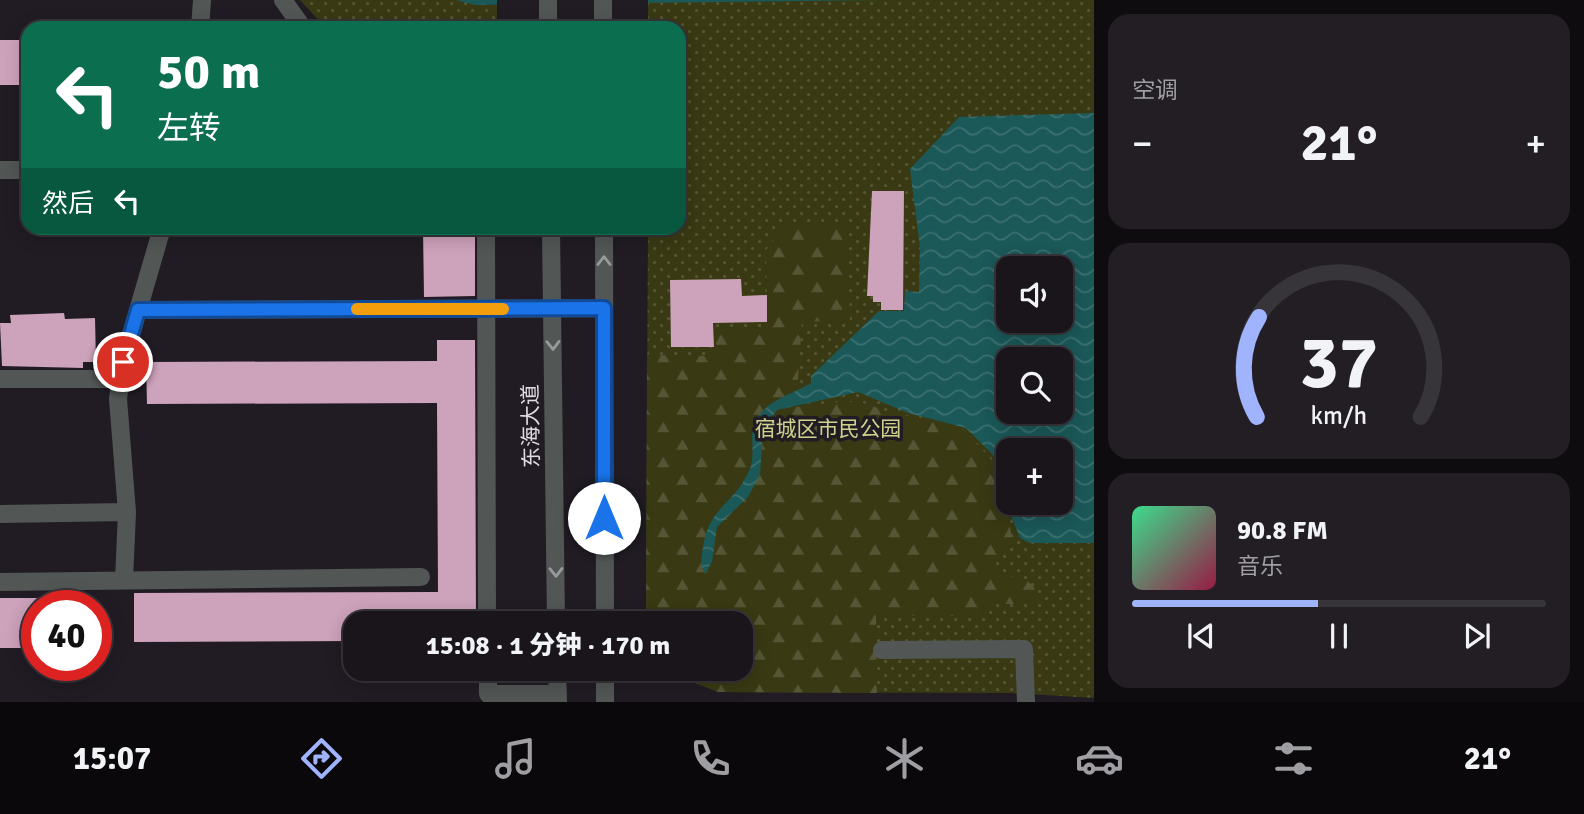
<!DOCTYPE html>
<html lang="zh">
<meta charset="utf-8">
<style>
body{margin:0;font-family:Signika,"Noto Sans SC",sans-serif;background:#221e24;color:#f1f3f6;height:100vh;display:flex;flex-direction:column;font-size:26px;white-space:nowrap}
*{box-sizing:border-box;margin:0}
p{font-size:23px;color:#9f9fa3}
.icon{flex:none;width:38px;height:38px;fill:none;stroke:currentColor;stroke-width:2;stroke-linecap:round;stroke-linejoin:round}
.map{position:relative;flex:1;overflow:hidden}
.panel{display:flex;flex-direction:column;gap:14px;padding:14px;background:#0e0c0f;width:490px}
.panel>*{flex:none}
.hud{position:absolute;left:21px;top:21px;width:665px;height:214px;border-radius:21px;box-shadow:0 4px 18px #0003,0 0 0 2px #37343a;background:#0b6e4f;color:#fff;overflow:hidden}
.fabs{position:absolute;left:996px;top:256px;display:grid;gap:14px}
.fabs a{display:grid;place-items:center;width:77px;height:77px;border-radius:14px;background:#19151b;box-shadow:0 4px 18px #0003,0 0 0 2px #37343a;font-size:35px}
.speed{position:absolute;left:21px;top:590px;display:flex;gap:14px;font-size:35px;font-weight:700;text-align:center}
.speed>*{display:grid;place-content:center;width:91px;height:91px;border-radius:50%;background:#19151b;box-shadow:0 4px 18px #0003,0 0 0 2px #37343a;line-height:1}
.speed .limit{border:10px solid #d22;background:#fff;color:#111}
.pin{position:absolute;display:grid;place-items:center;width:60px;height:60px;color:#fff;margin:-30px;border:4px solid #fff;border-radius:50%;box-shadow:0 2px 7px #0007}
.me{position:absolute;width:77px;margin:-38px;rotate:0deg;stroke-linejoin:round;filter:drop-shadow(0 0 5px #0008)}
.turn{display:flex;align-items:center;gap:24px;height:147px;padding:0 21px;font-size:32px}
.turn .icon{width:91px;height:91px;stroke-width:2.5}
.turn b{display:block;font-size:49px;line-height:60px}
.then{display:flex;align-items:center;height:66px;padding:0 21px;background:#0003;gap:14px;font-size:26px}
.big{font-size:52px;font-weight:800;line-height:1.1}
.panel .card{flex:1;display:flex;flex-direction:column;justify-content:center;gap:10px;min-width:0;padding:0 24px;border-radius:21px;background:#221e24}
.panel .dial{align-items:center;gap:0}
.dial svg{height:182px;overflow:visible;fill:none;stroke:#37343a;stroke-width:7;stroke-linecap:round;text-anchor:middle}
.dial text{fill:#f1f3f6;stroke:none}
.song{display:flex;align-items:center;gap:21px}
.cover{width:84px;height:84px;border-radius:10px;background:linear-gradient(135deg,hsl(150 70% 55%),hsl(340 70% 35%))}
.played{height:7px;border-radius:4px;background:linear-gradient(90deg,#a0b3fd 45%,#37343a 45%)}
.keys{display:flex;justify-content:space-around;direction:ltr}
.heat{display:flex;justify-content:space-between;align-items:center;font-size:38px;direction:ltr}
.trip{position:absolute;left:343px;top:611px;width:410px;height:70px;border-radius:21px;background:#19151b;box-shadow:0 4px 18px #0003,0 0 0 2px #37343a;font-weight:800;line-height:70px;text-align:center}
.menu{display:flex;height:112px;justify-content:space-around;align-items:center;background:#0a080b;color:#9f9fa3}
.menu .icon{width:49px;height:49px}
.menu .active{color:#a0b3fd}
.menu b{font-size:32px;color:#f1f3f6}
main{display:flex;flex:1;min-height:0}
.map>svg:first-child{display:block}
.grass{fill:url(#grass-dots);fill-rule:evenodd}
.forest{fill:url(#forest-firs)}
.water{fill:url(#water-waves);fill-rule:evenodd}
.pier{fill:#211c24}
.building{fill:#cda2bb}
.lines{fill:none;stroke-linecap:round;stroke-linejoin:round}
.minor{stroke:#525755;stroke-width:18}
.oneway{stroke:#999a9c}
.route-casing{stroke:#114b97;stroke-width:18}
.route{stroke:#1a73e8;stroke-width:12}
.slow{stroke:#f59e0b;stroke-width:12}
.labels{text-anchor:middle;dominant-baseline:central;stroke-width:7;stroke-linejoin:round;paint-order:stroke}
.street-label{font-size:21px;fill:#e0dce2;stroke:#211c24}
.park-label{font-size:21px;fill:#ced28c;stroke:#211c24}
</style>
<main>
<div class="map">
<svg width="1094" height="702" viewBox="0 0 1094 702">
<defs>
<pattern id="grass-dots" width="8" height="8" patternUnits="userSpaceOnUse" patternTransform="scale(1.75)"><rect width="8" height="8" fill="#393a13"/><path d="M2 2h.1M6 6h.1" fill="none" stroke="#555635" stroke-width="1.8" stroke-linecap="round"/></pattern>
<pattern id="forest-firs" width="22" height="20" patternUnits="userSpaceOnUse" patternTransform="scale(1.75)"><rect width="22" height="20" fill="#393a13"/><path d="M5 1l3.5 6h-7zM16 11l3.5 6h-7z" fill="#555635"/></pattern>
<pattern id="water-waves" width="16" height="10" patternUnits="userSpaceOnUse" patternTransform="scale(1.75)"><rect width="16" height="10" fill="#1b5858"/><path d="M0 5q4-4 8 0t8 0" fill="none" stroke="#3c6f70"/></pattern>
</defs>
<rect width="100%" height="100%" fill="#211c24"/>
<path class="grass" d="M300,0H460L497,5V28H326Z
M648,0H1094V698L1011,693L718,692L675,675L671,669L740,668V623H646L648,228H679V28H648ZM1008,268H1060V320H1008ZM1008,359H1060V411H1008ZM1008,450H1060V502H1008Z"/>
<path class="forest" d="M847,223L850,320L802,322L796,407L846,401L868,404L889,413L940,421L964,430L998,467L1013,542L992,565L997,575C1019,577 1031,577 1041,598L1036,604H997L986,611L969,616H876L877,693L718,692L675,675L671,669L740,668V623H646L647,355L716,356V330H767L766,250L785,225Z"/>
<path class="water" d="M456,0H879L475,5Z
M1094,113V543H1030L1020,538L1008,508L1002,470L992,454L966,428L908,413L858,392L777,410L763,429L760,475L748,497L717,527L712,562L705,574C700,564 701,559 703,548C708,507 734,505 749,471C758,451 745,432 760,414C771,399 795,393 811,383V376L879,311H904L905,291L919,292L920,247L910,169L959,117ZM1008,268H1060V320H1008ZM1008,359H1060V411H1008ZM1008,450H1060V502H1008Z"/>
<path class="pier" d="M497,0H648V7L497,8Z"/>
<path class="building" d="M0,40H28V85H0Z
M872,191H904L903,310H881V302H873V296H867Z
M423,228H475V296L424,297Z
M741,279L742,296L767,295V322L713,323L714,347H671L670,280Z
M64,313L65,319L95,318L96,362H83V368L2,366L0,323H11L10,315Z
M437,340H475L476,623H355V641L134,642V593L438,592L437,403L147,404L146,362L437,361Z
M0,598H37V648H0Z"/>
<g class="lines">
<path class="minor" d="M283,0L303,28
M548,0V28
M603,0V28
M200,28L202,0
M0,170H28
M486,228L487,623
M551,228L556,623
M604,228L605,623
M138,310L604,308
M0,379H121
M0,514L127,512
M124,580L127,512L118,399L123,362L162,228
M0,582L421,577
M882,650L1024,649L1026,702
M488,668V694H558
M557,668L558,702
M605,668V702"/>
</g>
<defs><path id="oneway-chevron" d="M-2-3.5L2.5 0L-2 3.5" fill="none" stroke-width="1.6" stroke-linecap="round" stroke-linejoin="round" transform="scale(1.75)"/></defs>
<g class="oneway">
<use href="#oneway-chevron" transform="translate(604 261) rotate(-90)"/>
<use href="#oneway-chevron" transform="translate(553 345) rotate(89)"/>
<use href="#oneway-chevron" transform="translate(556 572) rotate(89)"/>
</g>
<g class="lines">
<g class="route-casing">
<path id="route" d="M123,362L138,310L604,308V518"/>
</g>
<use href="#route" class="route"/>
<path class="slow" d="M357,309H503"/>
</g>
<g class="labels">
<g class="street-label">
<text transform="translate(531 426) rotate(-91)">东海大道</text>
</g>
<g class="park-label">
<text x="828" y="429">宿城区市民公园</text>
</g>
</g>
</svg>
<div class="fabs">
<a><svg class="icon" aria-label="sound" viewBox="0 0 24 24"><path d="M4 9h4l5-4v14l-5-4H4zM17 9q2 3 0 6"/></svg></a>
<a><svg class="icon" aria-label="search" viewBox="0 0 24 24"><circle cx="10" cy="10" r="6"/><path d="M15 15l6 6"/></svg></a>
<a>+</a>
</div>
<div class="speed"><div class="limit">40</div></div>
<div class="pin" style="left:123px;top:362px;background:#d93025"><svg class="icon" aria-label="arrive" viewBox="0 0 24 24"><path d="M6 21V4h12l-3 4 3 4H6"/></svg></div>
<svg class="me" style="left:604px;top:518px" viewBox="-20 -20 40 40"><circle r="19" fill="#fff"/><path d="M0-13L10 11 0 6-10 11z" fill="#1a73e8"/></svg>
<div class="trip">15:08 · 1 分钟 · 170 m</div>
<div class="hud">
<div class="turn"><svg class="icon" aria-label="left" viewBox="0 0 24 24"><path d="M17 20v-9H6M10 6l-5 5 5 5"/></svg><div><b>50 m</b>左转</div></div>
<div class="then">然后<svg class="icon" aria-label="left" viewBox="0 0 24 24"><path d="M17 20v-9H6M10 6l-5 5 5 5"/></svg></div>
</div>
</div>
<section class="panel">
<div class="card"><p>空调</p>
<div class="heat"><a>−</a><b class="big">21°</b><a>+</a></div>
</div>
<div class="card dial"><svg viewBox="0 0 100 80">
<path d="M14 69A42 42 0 1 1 86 69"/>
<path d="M14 69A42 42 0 0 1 15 25" stroke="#a0b3fd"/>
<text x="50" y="56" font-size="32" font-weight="700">37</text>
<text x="50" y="72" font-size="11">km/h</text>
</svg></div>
<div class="card">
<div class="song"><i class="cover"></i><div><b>90.8 FM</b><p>音乐</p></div></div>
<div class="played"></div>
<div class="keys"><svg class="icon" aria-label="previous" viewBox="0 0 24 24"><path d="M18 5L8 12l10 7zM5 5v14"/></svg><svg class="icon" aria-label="pause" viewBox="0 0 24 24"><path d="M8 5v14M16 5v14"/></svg><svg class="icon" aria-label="next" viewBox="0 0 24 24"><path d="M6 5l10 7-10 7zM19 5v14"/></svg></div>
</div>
</section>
</main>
<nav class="menu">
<b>15:07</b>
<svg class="icon active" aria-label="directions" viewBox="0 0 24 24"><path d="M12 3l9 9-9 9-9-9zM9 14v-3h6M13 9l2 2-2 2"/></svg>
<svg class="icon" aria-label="music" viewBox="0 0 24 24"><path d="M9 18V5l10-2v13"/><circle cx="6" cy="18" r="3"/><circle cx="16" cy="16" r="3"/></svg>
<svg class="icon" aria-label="phone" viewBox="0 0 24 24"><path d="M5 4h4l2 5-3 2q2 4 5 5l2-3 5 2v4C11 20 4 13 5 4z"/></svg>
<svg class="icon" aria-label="climate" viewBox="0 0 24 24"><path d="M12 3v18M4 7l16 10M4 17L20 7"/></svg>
<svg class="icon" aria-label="car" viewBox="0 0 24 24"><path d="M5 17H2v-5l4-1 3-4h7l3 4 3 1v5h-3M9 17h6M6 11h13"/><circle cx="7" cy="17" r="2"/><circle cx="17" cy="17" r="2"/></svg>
<svg class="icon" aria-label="filters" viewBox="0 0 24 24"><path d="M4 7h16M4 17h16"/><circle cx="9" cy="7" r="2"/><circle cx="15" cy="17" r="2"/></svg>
<b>21°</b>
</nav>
